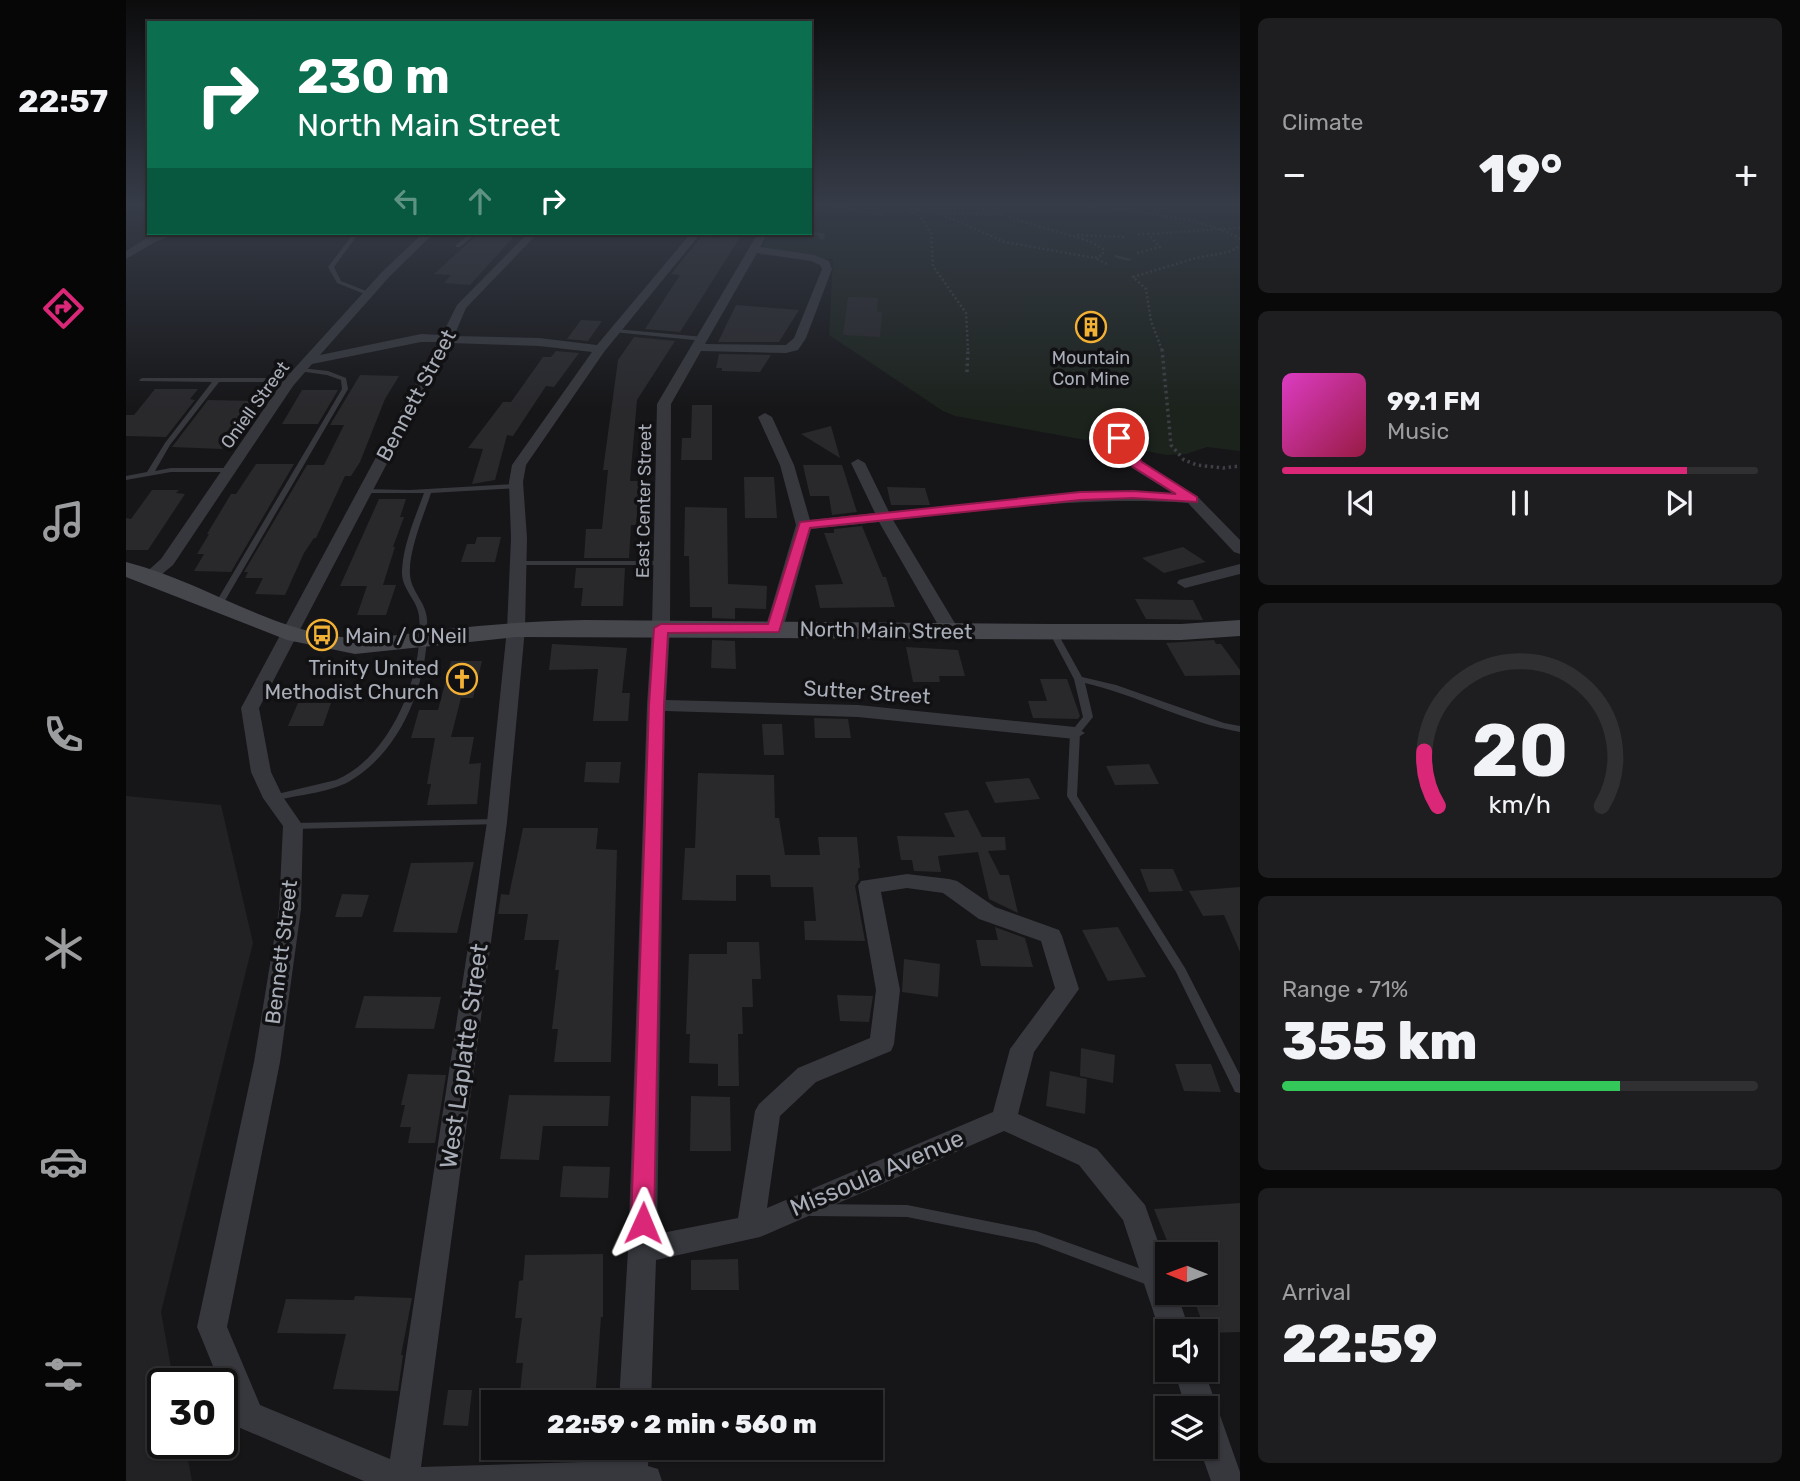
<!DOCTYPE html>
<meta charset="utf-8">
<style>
body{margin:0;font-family:Rubik,sans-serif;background:#1e1e20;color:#f1f3f6;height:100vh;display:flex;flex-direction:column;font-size:26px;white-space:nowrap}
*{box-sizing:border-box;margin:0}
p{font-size:23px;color:#9c9d9f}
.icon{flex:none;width:38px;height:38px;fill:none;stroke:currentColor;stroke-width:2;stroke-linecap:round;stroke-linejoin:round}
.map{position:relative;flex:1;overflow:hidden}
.side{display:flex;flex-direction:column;gap:18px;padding:18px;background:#09090a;width:560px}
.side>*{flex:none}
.banner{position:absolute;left:21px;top:21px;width:665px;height:214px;border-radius:0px;box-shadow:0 2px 5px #0004,0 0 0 2px #303032;background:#0b6e4f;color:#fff;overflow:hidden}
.needle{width:46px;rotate:271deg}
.buttons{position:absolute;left:1029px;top:1242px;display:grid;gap:14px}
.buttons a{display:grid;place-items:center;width:63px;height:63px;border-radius:0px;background:#101012;box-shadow:0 2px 5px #0004,0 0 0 2px #303032;font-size:35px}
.speed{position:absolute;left:21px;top:1368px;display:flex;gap:14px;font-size:35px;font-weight:700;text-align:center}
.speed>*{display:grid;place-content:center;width:91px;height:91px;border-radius:50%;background:#101012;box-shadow:0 2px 5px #0004,0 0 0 2px #303032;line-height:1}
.speed .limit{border:4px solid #111;border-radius:10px;background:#fff;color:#111}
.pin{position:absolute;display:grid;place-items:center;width:60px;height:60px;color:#fff;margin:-30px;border:4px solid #fff;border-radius:50%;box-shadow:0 2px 7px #0007}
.me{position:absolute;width:77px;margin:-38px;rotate:1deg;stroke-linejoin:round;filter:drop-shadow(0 0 5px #0008)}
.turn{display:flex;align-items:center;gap:24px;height:147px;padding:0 35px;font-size:32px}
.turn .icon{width:91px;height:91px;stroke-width:2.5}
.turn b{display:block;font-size:49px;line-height:60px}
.lanes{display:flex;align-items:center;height:66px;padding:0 35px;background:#0003;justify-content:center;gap:35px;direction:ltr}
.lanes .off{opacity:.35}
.big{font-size:52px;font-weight:800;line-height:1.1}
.side .card{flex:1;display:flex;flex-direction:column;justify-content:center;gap:10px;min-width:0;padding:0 24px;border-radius:10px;background:#1e1e20}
.side .dial{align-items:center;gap:0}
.dial svg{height:182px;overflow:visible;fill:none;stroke:#303032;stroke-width:7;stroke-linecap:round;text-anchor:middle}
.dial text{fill:#f1f3f6;stroke:none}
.song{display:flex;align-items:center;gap:21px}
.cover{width:84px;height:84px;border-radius:10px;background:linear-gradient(135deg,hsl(310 70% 55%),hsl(340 70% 35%))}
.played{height:7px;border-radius:4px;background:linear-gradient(90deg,#db2777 85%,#303032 85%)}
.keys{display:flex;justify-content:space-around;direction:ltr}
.heat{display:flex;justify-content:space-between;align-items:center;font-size:38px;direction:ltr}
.charge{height:10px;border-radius:5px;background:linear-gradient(90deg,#34c759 71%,#303032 0)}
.trip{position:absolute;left:355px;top:1390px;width:402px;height:70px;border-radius:0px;background:#101012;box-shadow:0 2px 5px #0004,0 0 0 2px #303032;font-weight:800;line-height:70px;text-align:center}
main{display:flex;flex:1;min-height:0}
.menu{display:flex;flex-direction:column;width:126px;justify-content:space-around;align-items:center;background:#060607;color:#9c9d9f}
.menu .icon{width:49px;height:49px}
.menu .selected{color:#db2777}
.menu b{font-size:32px;color:#f1f3f6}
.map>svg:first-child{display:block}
.built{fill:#222225}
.green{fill:#1c231d}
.building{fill:#29292c}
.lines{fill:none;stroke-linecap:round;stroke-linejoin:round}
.path-far1{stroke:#3d3f44;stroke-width:2.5;stroke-dasharray:2 2.5;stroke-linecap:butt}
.path{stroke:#3d3f44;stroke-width:3.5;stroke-dasharray:2.5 3.5;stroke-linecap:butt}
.service{fill:#37383d;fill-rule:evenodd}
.pedestrian{fill:#37383d;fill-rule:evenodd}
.minor{fill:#37383d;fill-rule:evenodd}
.secondary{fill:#45474d;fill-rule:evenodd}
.route{fill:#db2777;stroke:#8e194d;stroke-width:2}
.labels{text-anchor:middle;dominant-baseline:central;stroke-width:7;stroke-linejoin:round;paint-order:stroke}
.far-poi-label{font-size:18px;fill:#a8adb8;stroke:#111113}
.far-street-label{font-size:18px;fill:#a8adb8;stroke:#111113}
.street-label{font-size:21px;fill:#a8adb8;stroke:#111113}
.poi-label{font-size:21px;fill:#a8adb8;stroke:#111113;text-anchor:start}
.near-street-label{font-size:24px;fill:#a8adb8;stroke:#111113}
</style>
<main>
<nav class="menu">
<b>22:57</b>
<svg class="icon selected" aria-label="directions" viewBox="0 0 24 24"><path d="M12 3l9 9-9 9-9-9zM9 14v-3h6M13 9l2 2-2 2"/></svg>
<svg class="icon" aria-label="music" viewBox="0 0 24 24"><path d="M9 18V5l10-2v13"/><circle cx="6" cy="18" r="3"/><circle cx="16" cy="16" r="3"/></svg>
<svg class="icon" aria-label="phone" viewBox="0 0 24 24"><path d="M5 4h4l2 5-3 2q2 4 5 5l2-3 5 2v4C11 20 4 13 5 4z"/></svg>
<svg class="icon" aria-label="climate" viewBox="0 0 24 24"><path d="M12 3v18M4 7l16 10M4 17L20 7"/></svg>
<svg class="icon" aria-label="car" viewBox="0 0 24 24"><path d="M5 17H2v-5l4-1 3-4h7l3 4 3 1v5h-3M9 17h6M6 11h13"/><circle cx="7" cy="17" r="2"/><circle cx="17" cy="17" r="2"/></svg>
<svg class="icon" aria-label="filters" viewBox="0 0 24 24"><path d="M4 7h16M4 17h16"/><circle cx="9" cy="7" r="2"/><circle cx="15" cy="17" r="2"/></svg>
</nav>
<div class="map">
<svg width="1114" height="1481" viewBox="0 0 1114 1481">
<rect width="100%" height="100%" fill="#161618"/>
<path class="built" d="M0,796L95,805L127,943L35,1312L48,1384H37V1444H59L66,1481H0Z"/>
<path class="green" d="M684,203H1020L1114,206V451L1081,447L1060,454L1041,455L829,416L817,411L703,335L707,259L633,255L644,233H684Z"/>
<path class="building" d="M353,233H391L344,285L318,283L325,275L308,274Z
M595,234L615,236L554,332L519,329L554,275L545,274L575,237L593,238Z
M722,297L752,298L751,312H756L754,337L717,335Z
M610,305L661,309L673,310L653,342H592Z
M455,320L476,321L462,341L441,339Z
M508,337L549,341L511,400L504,481H514L510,525H505L503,558H458L460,529H476L482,470H477L492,360Z
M430,351L453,353L428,387L420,386L387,436L381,435L369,480L346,484L357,449L342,448L377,402H385L417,357H425Z
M593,354L645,355L634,372L596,371V368H590Z
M234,375L273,376L259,399L234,462L225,476H219L190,538H188L178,553L159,595L129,594L137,578H119L122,572H118L181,465H198L218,425H204Z
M29,389H72L64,399L69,400L40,437L0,436V415H8Z
M176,390H212L192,424H156Z
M82,400L136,401L117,425L113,423L96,449L46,447Z
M566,405H586V460H555L556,438H565Z
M705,426L714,458L675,434Z
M130,464H168L105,572L68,571L78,554H71L83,534H81L105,494H110Z
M677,465H716L731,512L706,515L703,496H684Z
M618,477H648L651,518H619Z
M761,487L799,488L804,505H765Z
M26,490H53L50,493L59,494L22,550H0V518L5,519Z
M253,499H280L274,517H278L267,547H269L257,585H270L260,615H231L241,586H214Z
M559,507L601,508L602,584L641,586L640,609L609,608V619L586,618V607H564L563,556H558Z
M736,526L757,577H760L769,607L694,608L689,585L717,584L698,533H708V529Z
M351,537H375L369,562H335L341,544H349Z
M1057,547L1080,562L1038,573L1016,558Z
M450,568H499L497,606H455L457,588H448Z
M1009,599L1067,600L1077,620L1020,619Z
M586,640L609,641L610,669L585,668Z
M1088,640L1090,644H1095L1114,670V675L1059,676L1040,643Z
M426,644L501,648L496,693H504L502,721H467L472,669L423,670Z
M780,647L832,650L839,676H813L814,682H787Z
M325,661H356L347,698H335L325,737H348L343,764L355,763L351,804L301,805L305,784H301L309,738H285L293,710H312Z
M914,679H941L954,716L952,719L907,718L902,701H921Z
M172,703H205L197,726H162Z
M688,718L722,719L725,738H689Z
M636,724H656L658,755H638Z
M460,762H495L493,783L458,782Z
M1023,764L1033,784L989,785L980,766Z
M572,773L648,775L649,818H653L659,855H694L692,837H731L734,868H732L733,879L729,886L739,941L679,940L678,921H690L687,887H645L644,875H610V901L556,900L559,848H569Z
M903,778L914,799L869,803L859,782Z
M842,810L856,837H879L880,850L862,851L874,875H883L892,913L863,899L852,852L812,856L815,872L788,871L786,860H775L771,836L829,837L818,813Z
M397,828H472L470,849L491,850L485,1062H428L432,1029H426L433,970H429L433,940H398L402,914H372L375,894L383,895Z
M348,862L331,933L267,932L285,863Z
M1014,869H1047L1057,891L1023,892Z
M1114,887V952L1098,915L1077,916L1063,891Z
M216,894L243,895L236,917H209Z
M869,927L899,938L907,967L855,966L850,940H872Z
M992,927L1020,977L982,981L956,930Z
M601,942H633L635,979H626L627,1007H616L617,1034H612L613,1086H592V1064L563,1063L564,1034H560L563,954H601Z
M778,959L814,964L812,997L776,992Z
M711,995L747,996L743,1022L714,1021Z
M238,996L315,997L308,1029L229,1028Z
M955,1048L989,1055L987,1083L954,1076Z
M1049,1064H1085L1095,1092L1058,1091Z
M924,1071L961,1079L959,1114L920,1106Z
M282,1074L320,1075L309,1143H282L285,1127H274L279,1105H275Z
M383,1095L484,1096L482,1126H417L413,1160L374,1159Z
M565,1096L604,1097L605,1151H564Z
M437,1166L484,1167L482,1198L434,1197Z
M1114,1203V1332L1080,1333L1066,1294L1080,1293V1255H1052L1048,1242L1042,1243L1028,1209Z
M477,1254V1317H475L469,1402H393L397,1363H390L396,1318H389L393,1281L397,1280L399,1255Z
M612,1259L613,1290H565V1260Z
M229,1296L286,1298L275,1355H277L272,1391L207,1389L220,1334L151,1333L160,1299L228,1300Z
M322,1390H346L342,1426L317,1425Z"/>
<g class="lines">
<path class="path-far1" d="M835,203L963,241L977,249V255L969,258L981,264
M937,203C983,210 1078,215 1114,239
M819,216L879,242L969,258
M1022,234L1114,228
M951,235L998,237
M1011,253L1034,247L1022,234H1012
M842,350L840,313L807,266L805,233L796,219L778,207L815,214H872
M1036,350L1025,321L1020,289L1007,277L1070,258L1103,252L1114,246"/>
<path class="path" d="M1036,349L1045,445L1058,460L1071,465L1097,468L1114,466
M841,372L842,349"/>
<path class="service" d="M688,203H697L759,215L757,216Z
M684,232L698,233L699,238L696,240L693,238V235H667L664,233Z
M228,233H233L208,267L215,281L245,293V295H241L211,283L202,267Z
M345,233H351L334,247H330V245Z
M489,329L578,337L581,339L578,341L487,332L486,331Z
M175,368L202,371L220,378L222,389L97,604L96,606H90L89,604L216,389L215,380L201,375L173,371L172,370Z
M16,378H165L168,380L165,382H93L44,445L29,471L45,468H106V472H45L0,480V476L21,472L39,443L86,382L14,381L13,380Z
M390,484H393V488L305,493C298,515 279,558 285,581C289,595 300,604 301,619C304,678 277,750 224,781C203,793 171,795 147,801L143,800L142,798L143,796L210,780C265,757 299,673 293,616C291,599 275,589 276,571C277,545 289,518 298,493H239L235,491L236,489L284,490Z
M389,561H536L540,563L536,565H389Z
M927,629L931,632L956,677L990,685L1098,723L1114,726V732C1061,723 1011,695 959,683L967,717L954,733L951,796L1059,968L1114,1075V1093L1109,1092L1050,972L941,796L944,733L957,717L948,679L923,632Z
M371,819L376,822L375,824L167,829L162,826L167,823Z
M685,1204L781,1205L910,1231L1032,1275L1034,1280L1032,1285L1027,1287L910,1243L781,1217L685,1216L680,1214L678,1210L680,1206Z"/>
<path class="pedestrian" d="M989,255L1006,259L1002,261L988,257Z"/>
<path class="minor" d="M38,233H52L29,242L0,259V251L21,238Z
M297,233H308L264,276L194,355L295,334L316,335L331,305L402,233H412L340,308L328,336L413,338L471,345L565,233H575L478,352L400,465L397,482L401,538L399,629L381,822L295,1467L490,1461L491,1447H523L522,1466L532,1469L536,1481H238L112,1427L71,1327L128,1062L153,909L157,826L137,798L125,772L115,708L312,342H295L186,364L167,386L47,565L30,579H18L16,576L35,559L157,381L256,272ZM324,343L413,346L466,352L386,465L383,482L385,538L381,629L361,822L264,1459L134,1405L101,1327L154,1062L175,909L177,826L157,797L145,772L133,708Z
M632,233H642L634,247L688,255L703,261L706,269L680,338L672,350L660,353L575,351L545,404L544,628L540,700L732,705L949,727L959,733L949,739L732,717L539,711L531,1234L612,1218L629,1111L633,1104L672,1068L744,1038L750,990L732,886L735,881L781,874L823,879L831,881L869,907L933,930L936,936L953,989L908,1052L892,1114L971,1149L1019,1205L1041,1267V1293H1051L1064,1332H1041V1343L1034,1332L997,1220L953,1165L878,1131L634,1237L530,1260L525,1402H493L502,1250L521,705L526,628L531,404ZM631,253L685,261L694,265L696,269L668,338L660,345L579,344ZM781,888L817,893L853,919L915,941L929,988L884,1049L867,1112L641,1208L654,1116L690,1082L765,1051L768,1044L774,990L755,892Z
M639,413L646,417L668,465L684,520L749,513L725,463L732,459L739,463L763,512L954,492L1046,493L1006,468L986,438L993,434L998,435L1016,462L1071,496L1114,540V554L1108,552L1062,503C960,496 868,510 767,520L833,630L824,635L815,630L753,522L685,529L657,629L654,633H642L639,629L670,525L654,465L632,417Z
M1114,564V574L1059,588L1051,583L1053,580Z
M1048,1370H1078L1114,1472V1481H1085L1073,1447H1080V1409H1060Z"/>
<path class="secondary" d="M0,562C69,579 130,622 200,635C239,642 281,633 321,629C367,624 413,621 459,620L927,624H1055L1114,620V636L1055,640L390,637L229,654L161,640L0,577Z"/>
</g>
<linearGradient id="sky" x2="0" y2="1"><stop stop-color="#0c0c0d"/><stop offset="0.5" stop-color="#363c48"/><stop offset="1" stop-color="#363c48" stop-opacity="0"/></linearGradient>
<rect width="1114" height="410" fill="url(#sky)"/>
<path class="route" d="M989,435H997L1016,462L1071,497V502L1007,498L954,500L684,528L653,632L542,633L538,705L528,1223L525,1230L517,1233L509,1230L505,1223L523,705L528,628L535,624H642L674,522L954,492L1007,491L1050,494L1007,467L987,438Z"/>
<defs>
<g id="building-ring" transform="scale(1.575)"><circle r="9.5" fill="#111113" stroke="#f2b134" stroke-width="1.5"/><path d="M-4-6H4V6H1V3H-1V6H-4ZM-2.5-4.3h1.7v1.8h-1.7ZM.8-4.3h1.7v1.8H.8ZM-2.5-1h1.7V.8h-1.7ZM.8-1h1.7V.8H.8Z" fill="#f2b134"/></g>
<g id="bus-ring" transform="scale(1.575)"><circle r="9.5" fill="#111113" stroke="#f2b134" stroke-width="1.5"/><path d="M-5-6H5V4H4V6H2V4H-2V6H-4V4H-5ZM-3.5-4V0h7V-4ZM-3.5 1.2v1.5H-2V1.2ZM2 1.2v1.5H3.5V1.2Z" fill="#f2b134"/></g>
<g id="church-ring" transform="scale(1.575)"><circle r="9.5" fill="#111113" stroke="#f2b134" stroke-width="1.5"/><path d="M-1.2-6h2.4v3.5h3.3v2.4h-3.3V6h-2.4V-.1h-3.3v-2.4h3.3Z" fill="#f2b134"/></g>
</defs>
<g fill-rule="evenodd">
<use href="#building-ring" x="965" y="327"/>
<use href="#bus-ring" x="196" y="635"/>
<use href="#church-ring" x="336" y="679"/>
</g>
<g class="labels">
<g class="far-poi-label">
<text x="965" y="358">Mountain<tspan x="965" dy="21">Con Mine</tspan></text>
</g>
<g class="far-street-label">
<text transform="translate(129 405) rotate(-54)">Oniell Street</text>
<text transform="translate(518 501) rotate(-89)">East Center Street</text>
</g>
<g class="street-label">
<text transform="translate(290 395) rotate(-62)">Bennett Street</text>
<text transform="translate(760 630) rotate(1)">North Main Street</text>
<text transform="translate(741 692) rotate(4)">Sutter Street</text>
<text transform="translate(155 952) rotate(-83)">Bennett Street</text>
</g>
<g class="poi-label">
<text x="219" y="635">Main / O'Neil</text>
<text x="313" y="667" text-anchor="end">Trinity United<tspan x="313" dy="24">Methodist Church</tspan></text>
</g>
<g class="near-street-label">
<text transform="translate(338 1056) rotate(-82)">West Laplatte Street</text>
<text transform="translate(751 1173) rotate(-23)">Missoula Avenue</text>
</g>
</g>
</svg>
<div class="buttons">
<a><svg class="needle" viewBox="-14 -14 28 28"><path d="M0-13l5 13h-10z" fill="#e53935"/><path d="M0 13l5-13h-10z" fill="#9c9d9f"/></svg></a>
<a><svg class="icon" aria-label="sound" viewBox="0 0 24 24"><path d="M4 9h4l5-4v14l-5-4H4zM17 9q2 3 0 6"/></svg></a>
<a><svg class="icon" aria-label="layers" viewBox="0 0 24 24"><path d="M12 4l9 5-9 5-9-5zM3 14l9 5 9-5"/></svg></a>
</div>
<div class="speed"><div class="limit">30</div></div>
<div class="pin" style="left:993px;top:438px;background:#d93025"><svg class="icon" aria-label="arrive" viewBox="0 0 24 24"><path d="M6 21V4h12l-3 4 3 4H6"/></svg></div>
<svg class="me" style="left:517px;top:1223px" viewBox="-20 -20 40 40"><path d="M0-17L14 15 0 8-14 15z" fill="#db2777" stroke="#fff" stroke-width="4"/></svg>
<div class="trip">22:59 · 2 min · 560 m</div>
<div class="banner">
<div class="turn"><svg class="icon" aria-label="right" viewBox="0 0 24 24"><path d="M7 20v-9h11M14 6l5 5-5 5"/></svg><div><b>230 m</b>North Main Street</div></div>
<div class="lanes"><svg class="icon off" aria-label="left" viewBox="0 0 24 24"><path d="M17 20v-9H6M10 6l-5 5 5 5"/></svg><svg class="icon off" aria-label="ahead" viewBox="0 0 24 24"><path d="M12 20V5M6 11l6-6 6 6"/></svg><svg class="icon" aria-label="right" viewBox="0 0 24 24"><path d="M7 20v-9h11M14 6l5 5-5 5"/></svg></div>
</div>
</div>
<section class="side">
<div class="card"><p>Climate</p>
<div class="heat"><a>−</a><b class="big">19°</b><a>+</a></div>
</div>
<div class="card">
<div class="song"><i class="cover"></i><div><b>99.1 FM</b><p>Music</p></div></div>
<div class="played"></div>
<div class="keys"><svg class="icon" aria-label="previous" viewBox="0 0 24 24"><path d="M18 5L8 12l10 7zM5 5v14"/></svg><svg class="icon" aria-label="pause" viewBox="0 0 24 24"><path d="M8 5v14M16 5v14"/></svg><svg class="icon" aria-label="next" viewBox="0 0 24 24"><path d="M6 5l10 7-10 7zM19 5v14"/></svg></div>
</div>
<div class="card dial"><svg viewBox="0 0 100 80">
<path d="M14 69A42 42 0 1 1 86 69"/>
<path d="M14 69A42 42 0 0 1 8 45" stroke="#db2777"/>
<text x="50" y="56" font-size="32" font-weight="700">20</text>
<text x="50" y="72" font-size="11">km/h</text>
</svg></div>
<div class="card"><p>Range · 71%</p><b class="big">355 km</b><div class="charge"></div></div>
<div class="card"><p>Arrival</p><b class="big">22:59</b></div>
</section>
</main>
